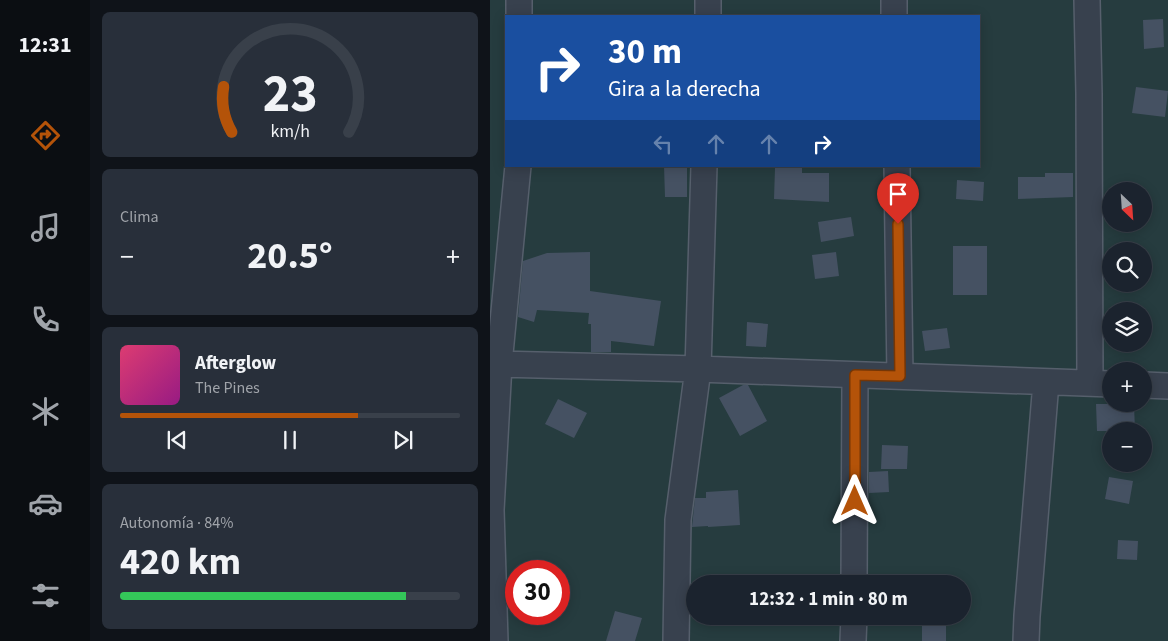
<!DOCTYPE html>
<html lang="es">
<meta charset="utf-8">
<style>
body{margin:0;font-family:"Source Sans 3",sans-serif;background:#282f3a;color:#f1f3f6;height:100vh;display:flex;flex-direction:column;font-size:19px;white-space:nowrap}
*{box-sizing:border-box;margin:0}
p{font-size:16px;color:#a0a4aa}
.icon{flex:none;width:28px;height:28px;fill:none;stroke:currentColor;stroke-width:2;stroke-linecap:round;stroke-linejoin:round}
.map{position:relative;flex:1;overflow:hidden}
.drawer{display:flex;flex-direction:column;gap:12px;padding:12px;background:#0f1319;width:400px}
.drawer>*{flex:none}
.hud{position:absolute;left:15px;top:15px;width:475px;height:152px;border-radius:0px;box-shadow:0 2px 12px #0003,0 0 0 1px #39404a;background:#1a4fa0;color:#fff;overflow:hidden}
.needle{width:32px;rotate:155deg}
.fabs{position:absolute;left:612px;top:182px;display:grid;gap:10px}
.fabs a{display:grid;place-items:center;width:50px;height:50px;border-radius:50%;background:#1b232e;box-shadow:0 2px 12px #0003,0 0 0 1px #39404a;font-size:25px}
.speed{position:absolute;left:15px;top:560px;display:flex;gap:10px;font-size:25px;font-weight:700;text-align:center}
.speed>*{display:grid;place-content:center;width:65px;height:65px;border-radius:50%;background:#1b232e;box-shadow:0 2px 12px #0003,0 0 0 1px #39404a;line-height:1}
.speed .limit{border:8px solid #d22;background:#fff;color:#111}
.pin{position:absolute;display:grid;place-items:center;width:42px;height:42px;color:#fff;margin:-51px -21px;border-radius:50% 50% 50% 0;rotate:-45deg;box-shadow:0 0 5px #0007}
.pin .icon{rotate:45deg}
.me{position:absolute;width:55px;margin:-28px;rotate:0deg;stroke-linejoin:round;filter:drop-shadow(0 0 4px #0008)}
.turn{display:flex;align-items:center;gap:18px;height:105px;padding:0 20px;font-size:22px}
.turn .icon{width:65px;height:65px;stroke-width:2.5}
.turn b{display:block;font-size:35px;line-height:42px}
.lanes{display:flex;align-items:center;height:48px;padding:0 20px;background:#0003;justify-content:center;gap:25px;direction:ltr}
.lanes .off{opacity:.35}
.big{font-size:38px;font-weight:700;line-height:1.1}
.drawer .widget{flex:1;display:flex;flex-direction:column;justify-content:center;gap:8px;min-width:0;padding:0 18px;border-radius:8px;background:#282f3a}
.drawer .dial{align-items:center;gap:0}
.dial svg{height:130px;overflow:visible;fill:none;stroke:#39404a;stroke-width:7;stroke-linecap:round;text-anchor:middle}
.dial text{fill:#f1f3f6;stroke:none}
.song{display:flex;align-items:center;gap:15px}
.cover{width:60px;height:60px;border-radius:8px;background:linear-gradient(135deg,hsl(340 70% 55%),hsl(310 70% 35%))}
.played{height:5px;border-radius:2px;background:linear-gradient(90deg,#b45309 70%,#39404a 70%)}
.keys{display:flex;justify-content:space-around;direction:ltr}
.heat{display:flex;justify-content:space-between;align-items:center;font-size:28px;direction:ltr}
.charge{height:8px;border-radius:4px;background:linear-gradient(90deg,#34c759 84%,#39404a 0)}
.trip{position:absolute;left:196px;top:575px;width:285px;height:50px;border-radius:25px;background:#1b232e;box-shadow:0 2px 12px #0003,0 0 0 1px #39404a;font-weight:700;line-height:50px;text-align:center}
main{display:flex;flex:1;min-height:0}
.tabs{display:flex;flex-direction:column;width:90px;justify-content:space-around;align-items:center;background:#0b0e12;color:#a0a4aa}
.tabs .icon{width:35px;height:35px}
.tabs .current{color:#b45309}
.tabs b{font-size:22px;color:#f1f3f6}
.map>svg:first-child{display:block}
.green{fill:#263c3f;fill-rule:evenodd}
.building{fill:#455162}
.lines{fill:none;stroke-linecap:round;stroke-linejoin:round}
.minor-casing{stroke:#565f6c;stroke-width:28}
.minor{stroke:#38414e;stroke-width:25}
.route-casing{stroke:#753606;stroke-width:12}
.route{stroke:#b45309;stroke-width:9}
</style>
<main>
<nav class="tabs">
<b>12:31</b>
<svg class="icon current" aria-label="directions" viewBox="0 0 24 24"><path d="M12 3l9 9-9 9-9-9zM9 14v-3h6M13 9l2 2-2 2"/></svg>
<svg class="icon" aria-label="music" viewBox="0 0 24 24"><path d="M9 18V5l10-2v13"/><circle cx="6" cy="18" r="3"/><circle cx="16" cy="16" r="3"/></svg>
<svg class="icon" aria-label="phone" viewBox="0 0 24 24"><path d="M5 4h4l2 5-3 2q2 4 5 5l2-3 5 2v4C11 20 4 13 5 4z"/></svg>
<svg class="icon" aria-label="climate" viewBox="0 0 24 24"><path d="M12 3v18M4 7l16 10M4 17L20 7"/></svg>
<svg class="icon" aria-label="car" viewBox="0 0 24 24"><path d="M5 17H2v-5l4-1 3-4h7l3 4 3 1v5h-3M9 17h6M6 11h13"/><circle cx="7" cy="17" r="2"/><circle cx="17" cy="17" r="2"/></svg>
<svg class="icon" aria-label="filters" viewBox="0 0 24 24"><path d="M4 7h16M4 17h16"/><circle cx="9" cy="7" r="2"/><circle cx="15" cy="17" r="2"/></svg>
</nav>
<section class="drawer">
<div class="widget dial"><svg viewBox="0 0 100 80">
<path d="M14 69A42 42 0 1 1 86 69"/>
<path d="M14 69A42 42 0 0 1 9 41" stroke="#b45309"/>
<text x="50" y="56" font-size="32" font-weight="700">23</text>
<text x="50" y="72" font-size="11">km/h</text>
</svg></div>
<div class="widget"><p>Clima</p>
<div class="heat"><a>−</a><b class="big">20.5°</b><a>+</a></div>
</div>
<div class="widget">
<div class="song"><i class="cover"></i><div><b>Afterglow</b><p>The Pines</p></div></div>
<div class="played"></div>
<div class="keys"><svg class="icon" aria-label="previous" viewBox="0 0 24 24"><path d="M18 5L8 12l10 7zM5 5v14"/></svg><svg class="icon" aria-label="pause" viewBox="0 0 24 24"><path d="M8 5v14M16 5v14"/></svg><svg class="icon" aria-label="next" viewBox="0 0 24 24"><path d="M6 5l10 7-10 7zM19 5v14"/></svg></div>
</div>
<div class="widget"><p>Autonomía · 84%</p><b class="big">420 km</b><div class="charge"></div></div>
</section>
<div class="map">
<svg width="678" height="641" viewBox="0 0 678 641">
<rect width="100%" height="100%" fill="#242f3e"/>
<path class="green" d="M0,0H678V641H0ZM16,16H489V166H16ZM621,191H654V224H621ZM621,251H654V284H621ZM621,311H654V344H621ZM621,371H654V404H621ZM621,431H654V464H621ZM26,571H69V614H26ZM205,584H472V616H205Z"/>
<path class="building" d="M673,19L674,47L654,49L653,20Z
M646,87L678,91L675,117L642,113Z
M174,166H197V197H175Z
M285,168H312V173H339V202L284,199Z
M555,173H583V197L528,199V177H555Z
M467,180L494,182L493,201L466,199Z
M361,217L364,236L331,242L328,222Z
M463,246H497V295H463Z
M100,252V291L171,301L164,346L121,341V352H101V324H98L99,313L47,310L44,322L28,317L33,261L57,253Z
M346,252L349,276L325,279L322,255Z
M257,322L278,324L276,347L256,346Z
M457,328L460,348L435,351L432,331Z
M253,385H258L277,421L250,436L229,398Z
M68,399L97,413L84,438L55,424Z
M606,404H644L645,431H607Z
M392,445L418,446L417,469H391Z
M398,471L399,492L379,493V472Z
M619,477L643,481L639,504L615,499Z
M248,490L250,525L218,527V526L202,527L205,498H216V492Z
M628,540L648,541L647,560L627,559Z
M125,611L152,618L145,641H116Z
M432,616H456V641H432Z"/>
<g class="lines">
<g class="minor-casing">
<path id="minor" d="M29,0V16
M218,0V16
M404,0V16
M597,0L599,94L600,383
M407,166L410,376
M9,364L208,369L621,384
M654,385L678,386
M364,584L365,375
M5,641L1,510L9,364L28,166
M186,641L188,520L208,369L214,166
M363,641L364,616
M536,641L537,616L556,382"/>
</g>
<use href="#minor" class="minor"/>
</g>
<g class="lines">
<g class="route-casing">
<path id="route" d="M365,501V375L410,376L408,224"/>
</g>
<use href="#route" class="route"/>
</g>
</svg>
<div class="fabs">
<a><svg class="needle" viewBox="-14 -14 28 28"><path d="M0-13l5 13h-10z" fill="#e53935"/><path d="M0 13l5-13h-10z" fill="#a0a4aa"/></svg></a>
<a><svg class="icon" aria-label="search" viewBox="0 0 24 24"><circle cx="10" cy="10" r="6"/><path d="M15 15l6 6"/></svg></a>
<a><svg class="icon" aria-label="layers" viewBox="0 0 24 24"><path d="M12 4l9 5-9 5-9-5zM3 14l9 5 9-5"/></svg></a>
<a>+</a>
<a>−</a>
</div>
<div class="speed"><div class="limit">30</div></div>
<div class="pin" style="left:408px;top:224px;background:#d93025"><svg class="icon" aria-label="arrive" viewBox="0 0 24 24"><path d="M6 21V4h12l-3 4 3 4H6"/></svg></div>
<svg class="me" style="left:365px;top:501px" viewBox="-20 -20 40 40"><path d="M0-17L14 15 0 8-14 15z" fill="#b45309" stroke="#fff" stroke-width="4"/></svg>
<div class="trip">12:32 · 1 min · 80 m</div>
<div class="hud">
<div class="turn"><svg class="icon" aria-label="right" viewBox="0 0 24 24"><path d="M7 20v-9h11M14 6l5 5-5 5"/></svg><div><b>30 m</b>Gira a la derecha</div></div>
<div class="lanes"><svg class="icon off" aria-label="left" viewBox="0 0 24 24"><path d="M17 20v-9H6M10 6l-5 5 5 5"/></svg><svg class="icon off" aria-label="ahead" viewBox="0 0 24 24"><path d="M12 20V5M6 11l6-6 6 6"/></svg><svg class="icon off" aria-label="ahead" viewBox="0 0 24 24"><path d="M12 20V5M6 11l6-6 6 6"/></svg><svg class="icon" aria-label="right" viewBox="0 0 24 24"><path d="M7 20v-9h11M14 6l5 5-5 5"/></svg></div>
</div>
</div>
</main>
